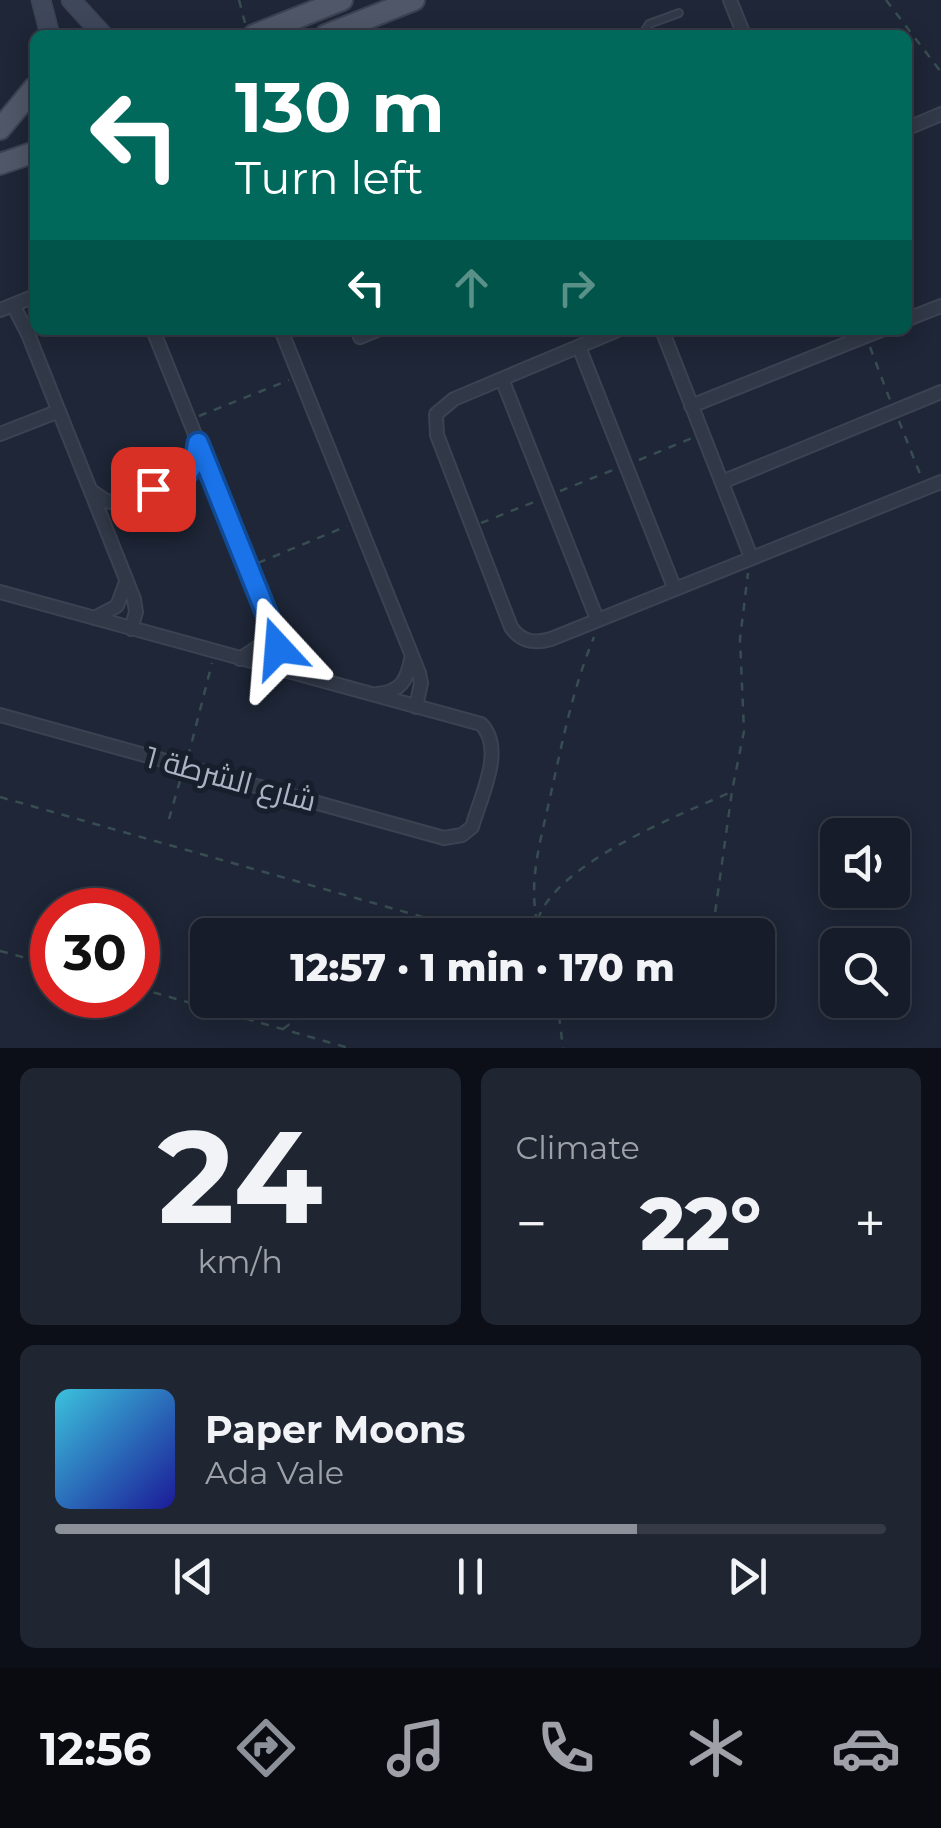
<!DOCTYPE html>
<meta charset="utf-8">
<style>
body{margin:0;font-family:Montserrat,Cairo,sans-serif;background:#1f2531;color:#f1f3f6;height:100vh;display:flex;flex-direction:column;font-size:38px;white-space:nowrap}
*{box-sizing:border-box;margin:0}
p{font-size:32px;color:#9ea1a8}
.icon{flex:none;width:55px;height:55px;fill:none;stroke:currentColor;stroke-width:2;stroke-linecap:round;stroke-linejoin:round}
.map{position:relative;height:1048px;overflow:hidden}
.side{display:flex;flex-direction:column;gap:20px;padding:20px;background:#0c0f17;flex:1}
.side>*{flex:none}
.top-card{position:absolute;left:30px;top:30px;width:882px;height:305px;border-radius:15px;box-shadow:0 5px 25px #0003,0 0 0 2px #353a46;background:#00695c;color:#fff;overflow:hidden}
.controls{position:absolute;left:820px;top:818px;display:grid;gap:20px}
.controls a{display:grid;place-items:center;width:90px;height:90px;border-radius:15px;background:#161c29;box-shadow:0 5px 25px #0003,0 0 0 2px #353a46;font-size:50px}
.speed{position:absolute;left:30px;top:888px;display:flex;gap:20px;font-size:50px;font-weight:700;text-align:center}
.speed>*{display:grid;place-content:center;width:130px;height:130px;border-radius:50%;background:#161c29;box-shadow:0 5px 25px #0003,0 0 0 2px #353a46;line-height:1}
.speed .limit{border:15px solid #d22;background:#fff;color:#111}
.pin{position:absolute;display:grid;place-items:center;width:85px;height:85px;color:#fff;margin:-42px;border-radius:20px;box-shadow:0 5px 15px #0006}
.me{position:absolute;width:110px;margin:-55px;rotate:341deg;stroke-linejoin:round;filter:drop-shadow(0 0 8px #0008)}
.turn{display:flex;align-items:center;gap:35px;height:210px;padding:0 40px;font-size:45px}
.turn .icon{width:130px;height:130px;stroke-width:2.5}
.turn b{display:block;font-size:70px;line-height:85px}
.lanes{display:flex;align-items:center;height:95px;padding:0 40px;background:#0003;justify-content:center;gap:50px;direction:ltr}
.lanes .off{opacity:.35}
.big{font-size:75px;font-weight:800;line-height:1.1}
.side .card{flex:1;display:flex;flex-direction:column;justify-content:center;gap:15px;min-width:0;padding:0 35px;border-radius:15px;background:#1f2531}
.side .dial{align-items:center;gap:0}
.dial b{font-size:130px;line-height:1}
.song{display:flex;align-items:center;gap:30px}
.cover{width:120px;height:120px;border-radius:15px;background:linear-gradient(135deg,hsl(190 70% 55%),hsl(240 70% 35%))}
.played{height:10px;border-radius:5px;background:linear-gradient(90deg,#8c9099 70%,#353a46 70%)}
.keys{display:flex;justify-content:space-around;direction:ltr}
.heat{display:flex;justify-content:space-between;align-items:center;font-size:55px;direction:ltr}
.side .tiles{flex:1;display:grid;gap:20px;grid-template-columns:1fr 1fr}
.card:last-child{grid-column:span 2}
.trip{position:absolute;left:190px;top:918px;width:585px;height:100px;border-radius:15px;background:#161c29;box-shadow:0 5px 25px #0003,0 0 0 2px #353a46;font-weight:800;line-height:100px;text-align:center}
.menu{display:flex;height:160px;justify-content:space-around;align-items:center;background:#090b10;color:#9ea1a8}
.menu .icon{width:70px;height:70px}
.menu .on{color:#8c9099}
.menu b{font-size:45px;color:#f1f3f6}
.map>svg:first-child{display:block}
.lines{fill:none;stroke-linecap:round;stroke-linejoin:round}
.lane-casing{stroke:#3b4251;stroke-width:10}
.street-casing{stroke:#3b4251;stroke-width:16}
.secondary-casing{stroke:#3b4251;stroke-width:21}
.primary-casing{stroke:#3b4251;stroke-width:24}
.path{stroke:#384d51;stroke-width:2.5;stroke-dasharray:8 8;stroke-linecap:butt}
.lane{stroke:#313948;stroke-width:6}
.street{stroke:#313948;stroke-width:12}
.secondary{stroke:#3f475b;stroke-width:18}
.primary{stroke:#4f5768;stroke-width:20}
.route-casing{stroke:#114b97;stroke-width:25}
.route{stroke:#1a73e8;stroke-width:18}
.labels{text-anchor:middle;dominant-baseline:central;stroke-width:10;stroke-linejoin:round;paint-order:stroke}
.street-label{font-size:30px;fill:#abb3c5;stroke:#171e2c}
</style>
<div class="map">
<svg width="941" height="1048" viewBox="0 0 941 1048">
<rect width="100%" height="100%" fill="#1e2637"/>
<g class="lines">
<g class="lane-casing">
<path id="lane" d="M642,35L649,24L679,13"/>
</g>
<g class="street-casing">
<path id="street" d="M730,0L744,35
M908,128L941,114
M13,305L28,334L134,599L136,612L131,629
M0,310L35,296
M908,319L941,306
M153,330L277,638L274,668
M281,330L419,673L421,683L416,707
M618,330L454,399L436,414L437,435L511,627C521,642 534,644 551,639L941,482
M662,330L751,557
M360,337L377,330
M579,347L674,587
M502,379L597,619
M691,406L881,330
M0,434L59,411
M722,482L941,392
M93,492L106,501L118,503L182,477L195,465L198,446
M0,592L481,724C506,749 480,798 472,827L462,835L444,838L0,715
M94,618L117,606L126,582
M240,659L261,645L271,626
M377,694C401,692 407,680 411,659"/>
</g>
<g class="secondary-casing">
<path id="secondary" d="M41,0L50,35
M71,0L103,35"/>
</g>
<g class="primary-casing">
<path id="primary" d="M254,35L342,0
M326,35L414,0
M0,129L34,88
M0,164L35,152"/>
</g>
<path class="path" d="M239,0L245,23
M886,0L941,72
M870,347L890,400
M199,416L289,380
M899,421L922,479
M639,460L692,438
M560,491L613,470
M481,523L539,500
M258,563L347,526
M188,757L212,663
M0,797L486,935
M169,819L181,777
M537,922C528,877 542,836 551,793C563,739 573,688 594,637
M713,928L732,791L744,731L740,639L748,573
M535,935C535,870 680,815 731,792
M0,951L52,965
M138,988L349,1048
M557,1000L563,1048
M283,1029L305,1013L333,1000"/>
<use href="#lane" class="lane"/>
<use href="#street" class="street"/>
<use href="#secondary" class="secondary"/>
<use href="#primary" class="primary"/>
</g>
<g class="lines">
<g class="route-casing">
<path id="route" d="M153,489C183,477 194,478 198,443L274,632L278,648"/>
</g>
<use href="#route" class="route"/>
</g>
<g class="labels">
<g class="street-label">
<text transform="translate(231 779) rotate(15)">شارع الشرطة 1</text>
</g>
</g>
</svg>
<div class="controls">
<a><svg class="icon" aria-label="sound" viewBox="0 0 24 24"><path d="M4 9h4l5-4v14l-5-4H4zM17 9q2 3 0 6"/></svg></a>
<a><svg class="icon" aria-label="search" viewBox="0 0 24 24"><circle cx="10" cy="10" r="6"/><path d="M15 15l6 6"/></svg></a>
</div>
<div class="speed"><div class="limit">30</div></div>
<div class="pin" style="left:153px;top:489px;background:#d93025"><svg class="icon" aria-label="arrive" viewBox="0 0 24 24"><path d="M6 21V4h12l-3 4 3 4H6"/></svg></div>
<svg class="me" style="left:278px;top:648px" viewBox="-20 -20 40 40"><path d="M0-17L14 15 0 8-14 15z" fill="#1a73e8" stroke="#fff" stroke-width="4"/></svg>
<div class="trip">12:57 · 1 min · 170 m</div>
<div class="top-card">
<div class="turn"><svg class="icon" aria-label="left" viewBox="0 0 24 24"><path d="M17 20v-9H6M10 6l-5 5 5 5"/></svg><div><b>130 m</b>Turn left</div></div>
<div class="lanes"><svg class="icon" aria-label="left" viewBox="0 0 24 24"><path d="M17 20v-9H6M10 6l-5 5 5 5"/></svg><svg class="icon off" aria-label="ahead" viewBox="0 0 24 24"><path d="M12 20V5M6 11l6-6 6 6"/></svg><svg class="icon off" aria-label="right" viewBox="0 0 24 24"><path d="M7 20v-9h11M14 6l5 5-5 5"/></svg></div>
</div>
</div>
<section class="side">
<div class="tiles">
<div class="card dial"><b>24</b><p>km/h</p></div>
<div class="card"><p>Climate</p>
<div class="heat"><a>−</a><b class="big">22°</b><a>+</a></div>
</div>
<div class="card">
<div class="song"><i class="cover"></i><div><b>Paper Moons</b><p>Ada Vale</p></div></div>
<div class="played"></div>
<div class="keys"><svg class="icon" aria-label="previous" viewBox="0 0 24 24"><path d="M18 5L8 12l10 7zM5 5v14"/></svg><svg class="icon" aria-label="pause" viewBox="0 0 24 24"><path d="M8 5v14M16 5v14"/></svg><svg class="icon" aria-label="next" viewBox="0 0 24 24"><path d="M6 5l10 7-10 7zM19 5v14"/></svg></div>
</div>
</div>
</section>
<nav class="menu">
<b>12:56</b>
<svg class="icon on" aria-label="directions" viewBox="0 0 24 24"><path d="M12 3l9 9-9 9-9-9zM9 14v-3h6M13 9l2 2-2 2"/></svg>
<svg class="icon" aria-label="music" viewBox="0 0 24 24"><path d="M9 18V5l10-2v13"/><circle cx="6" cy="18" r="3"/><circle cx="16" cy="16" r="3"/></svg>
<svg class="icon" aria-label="phone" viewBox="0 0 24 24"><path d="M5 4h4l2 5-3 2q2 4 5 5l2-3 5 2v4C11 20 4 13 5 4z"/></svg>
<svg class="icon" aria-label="climate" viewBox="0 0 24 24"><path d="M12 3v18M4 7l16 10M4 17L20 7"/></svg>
<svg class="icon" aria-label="car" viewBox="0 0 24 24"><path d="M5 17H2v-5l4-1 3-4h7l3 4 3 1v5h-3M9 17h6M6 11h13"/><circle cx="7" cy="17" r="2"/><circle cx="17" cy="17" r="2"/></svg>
</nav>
